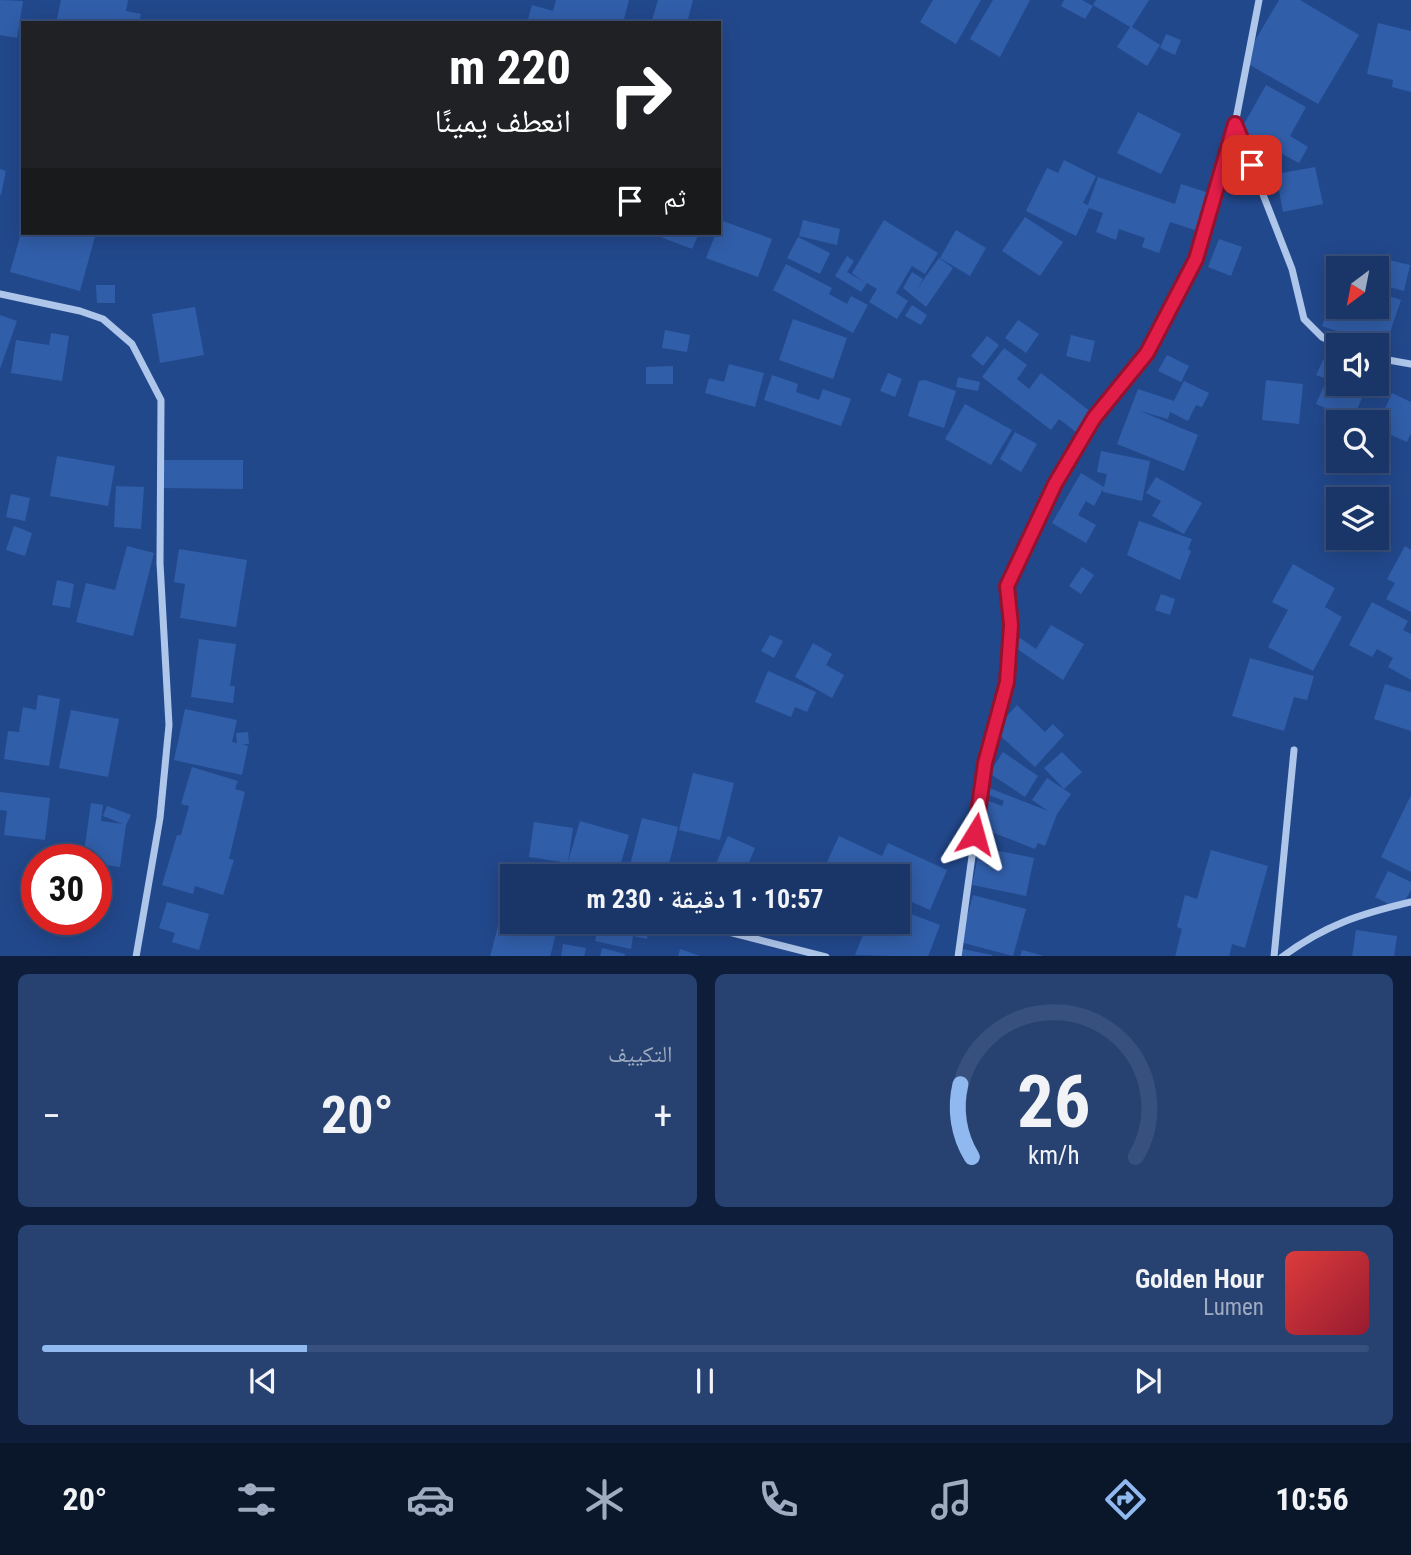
<!DOCTYPE html>
<html lang="ar">
<meta charset="utf-8">
<style>
body{margin:0;font-family:"Roboto Condensed","Noto Naskh Arabic",sans-serif;background:#274171;color:#f1f3f6;direction:rtl;height:100vh;display:flex;flex-direction:column;font-size:26px;white-space:nowrap}
*{box-sizing:border-box;margin:0}
p{font-size:23px;color:#9fabc0}
.icon{flex:none;width:38px;height:38px;fill:none;stroke:currentColor;stroke-width:2;stroke-linecap:round;stroke-linejoin:round}
.map{position:relative;height:956px;overflow:hidden;direction:ltr}
.side{display:flex;flex-direction:column;gap:18px;padding:18px;background:#0e1e3a;flex:1}
.side>*{flex:none}
.hud{position:absolute;left:21px;top:21px;width:700px;height:214px;border-radius:0px;box-shadow:0 4px 18px #0003,0 0 0 2px #38507d;direction:rtl;background:#202124;color:#fff;overflow:hidden}
.needle{width:46px;rotate:212deg}
.tools{position:absolute;left:1326px;top:256px;display:grid;gap:14px}
.tools a{display:grid;place-items:center;width:63px;height:63px;border-radius:0px;background:#1a3669;box-shadow:0 4px 18px #0003,0 0 0 2px #38507d;font-size:35px}
.speed{position:absolute;left:21px;top:844px;display:flex;gap:14px;font-size:35px;font-weight:700;text-align:center}
.speed>*{display:grid;place-content:center;width:91px;height:91px;border-radius:50%;background:#1a3669;box-shadow:0 4px 18px #0003,0 0 0 2px #38507d;line-height:1}
.speed .limit{border:10px solid #d22;background:#fff;color:#111}
.pin{position:absolute;display:grid;place-items:center;width:60px;height:60px;color:#fff;margin:-30px;border-radius:14px;box-shadow:0 4px 10px #0006}
.me{position:absolute;width:77px;margin:-38px;rotate:8deg;stroke-linejoin:round;filter:drop-shadow(0 0 5px #0008)}
.turn{display:flex;align-items:center;gap:24px;height:147px;padding:0 35px;font-size:32px}
.turn .icon{width:91px;height:91px;stroke-width:2.5}
.turn b{display:block;font-size:49px;line-height:60px}
.then{display:flex;align-items:center;height:66px;padding:0 35px;background:#0003;gap:14px;font-size:26px}
.big{font-size:52px;font-weight:700;line-height:1.1}
.side .tile{flex:1;display:flex;flex-direction:column;justify-content:center;gap:10px;min-width:0;padding:0 24px;border-radius:10px;background:#274171}
.side .dial{align-items:center;gap:0}
.dial svg{height:182px;overflow:visible;fill:none;stroke:#38507d;stroke-width:7;stroke-linecap:round;text-anchor:middle}
.dial text{fill:#f1f3f6;stroke:none}
.song{display:flex;align-items:center;gap:21px}
.cover{width:84px;height:84px;border-radius:10px;background:linear-gradient(135deg,hsl(0 70% 55%),hsl(350 70% 35%))}
.played{height:7px;border-radius:4px;background:linear-gradient(90deg,#90b9f0 20%,#38507d 20%)}
.keys{display:flex;justify-content:space-around;direction:ltr}
.heat{display:flex;justify-content:space-between;align-items:center;font-size:38px;direction:ltr}
.side .tiles{flex:1;display:grid;gap:18px;grid-template-columns:1fr 1fr}
.tile:last-child{grid-column:span 2}
.trip{position:absolute;left:500px;top:864px;width:410px;height:70px;border-radius:0px;background:#1a3669;box-shadow:0 4px 18px #0003,0 0 0 2px #38507d;font-weight:700;line-height:70px;text-align:center;direction:rtl}
.dock{display:flex;height:112px;justify-content:space-around;align-items:center;background:#0a162a;color:#9fabc0}
.dock .icon{width:49px;height:49px}
.dock .active{color:#90b9f0}
.dock b{font-size:32px;color:#f1f3f6}
.map>svg:first-child{display:block}
.building{fill:#315ea9}
.lines{fill:none;stroke-linecap:round;stroke-linejoin:round}
.street{stroke:#afc6eb;stroke-width:7}
.route-casing{stroke:#92132f;stroke-width:18}
.route{stroke:#e11d48;stroke-width:12}
</style>
<div class="map">
<svg width="1411" height="957" viewBox="0 0 1411 957">
<rect width="100%" height="100%" fill="#22488c"/>
<path class="building" d="M0,0L23,1L17,38L0,35Z
M61,0H128L126,11L141,14L139,23H56Z
M556,0H629L623,23H527L532,5L553,11Z
M658,0H693L687,23L652,20Z
M933,0H981L956,44L920,22Z
M993,0H1030L1000,57L970,39Z
M1064,0H1082L1093,6L1085,19L1061,6Z
M1096,0H1149L1132,27L1160,45L1147,66L1117,47L1130,27L1093,5Z
M1279,0H1300L1359,35L1318,104L1243,61Z
M1378,23L1411,31V92L1392,87L1393,80L1367,74Z
M1166,34L1181,40L1175,55L1160,48Z
M1266,85L1306,107L1290,136L1308,147L1299,163L1240,131Z
M1138,112L1181,134L1161,174L1117,153Z
M1064,160L1096,176L1083,203L1088,205L1098,177L1175,204L1181,184L1209,193L1198,231L1170,222L1159,253L1142,247L1145,238L1119,229L1116,240L1096,232L1103,213L1089,208L1076,236L1026,211L1047,168L1058,173Z
M1315,167L1323,204L1283,212L1276,174Z
M0,169L6,171L1,195L0,194Z
M1025,217L1063,242L1040,276L1002,251Z
M720,220L772,239L758,277L706,258L716,233H719Z
M803,220L840,229L837,245L799,236Z
M884,220L938,253L925,274L912,266L896,293L908,301L897,319L869,302L877,289L867,283L861,292L835,276L847,256L854,261L847,272L864,282L852,273Z
M956,230L986,248L970,276L940,258Z
M21,233H96L80,291L10,272Z
M650,233H699L692,249Z
M798,237L830,253L820,274L787,258Z
M1219,239L1242,247L1231,276L1208,267Z
M1376,257L1410,265L1404,291L1377,284V268H1374Z
M939,258L953,268L926,307L903,288L912,272L923,279L917,289Z
M786,264L832,288L829,294L847,304L851,296L868,305L853,333L773,290Z
M96,285H115V303H97Z
M1334,289L1339,290V306H1377V292L1401,300L1385,347L1322,326Z
M912,305L927,315L921,325L905,316Z
M195,307L204,355L160,363L152,314Z
M0,315L17,321L0,369Z
M793,319L847,338L833,379L779,360Z
M1018,320L1039,334L1026,353L1005,338Z
M665,330L690,335L687,352L662,348Z
M51,333L69,336L62,381L11,373L16,340L49,345Z
M1071,335L1095,341L1090,362L1066,356Z
M987,336L999,345L983,366L971,356Z
M1004,348L1027,365L1017,379L1029,389L1041,373L1096,416L1081,436L1059,419L1051,430L982,377Z
M1167,355L1189,366L1181,382L1158,371Z
M1323,360L1339,367V383H1368L1353,420L1316,404L1327,379L1316,375Z
M729,364L764,373L755,407L705,393L709,378L724,382Z
M673,366V384H646V367Z
M888,373L902,379L895,397L880,391Z
M772,375L798,384L796,392L819,400L823,389L851,399L841,426L764,400Z
M958,377L980,382L978,391L956,387Z
M925,380L956,391L944,428L908,416L919,381Z
M1266,380L1303,384L1299,424L1262,420Z
M1184,381L1209,393L1202,407L1196,405L1188,421L1170,412L1168,419L1140,411L1198,435L1184,471L1117,444L1138,389L1174,401Z
M1392,393L1411,402V433L1407,442L1377,429V422L1356,420L1360,409L1381,418Z
M965,404L1012,430L991,465L945,439Z
M1015,432L1037,444L1021,472L1000,459Z
M1101,451L1150,461L1142,501L1103,492V489L1094,506L1086,501L1078,515L1096,525L1086,543L1052,523L1081,473L1104,487L1107,474L1097,472Z
M57,456L115,466L108,506L50,496Z
M162,460H243V489L162,488Z
M1156,477L1202,503L1184,534L1152,516L1161,501L1146,493Z
M116,486L144,487L141,529L114,527Z
M11,494L30,498L25,521L6,517Z
M1139,521L1192,539L1188,549L1191,551L1180,580L1127,555Z
M14,526L32,533L25,556L6,550Z
M127,546L154,553L133,636L76,622L86,583L115,590Z
M1405,546L1411,550V612L1386,599L1395,583L1387,579Z
M179,549L247,560L236,627L180,618L185,584L174,582Z
M1293,564L1335,588L1325,607L1342,617L1313,671L1268,647L1288,610L1272,602Z
M1082,567L1094,575L1081,594L1069,586Z
M57,580L74,584L70,608L52,605Z
M1161,594L1175,599L1170,615L1155,610Z
M1372,602L1408,621L1403,630L1411,634V680L1388,667L1393,658L1377,649L1372,657L1349,645Z
M1051,625L1084,644L1063,680L1014,647L1020,638L1036,649Z
M770,635L783,641L774,658L761,651Z
M199,639L236,644L230,686H235L233,703L191,697Z
M813,643L832,654L826,665L844,675L832,698L795,677Z
M1250,658L1314,676L1307,700L1294,697L1284,731L1232,716Z
M768,671L816,692L807,712L795,707L791,717L755,702Z
M1385,684L1411,692V731L1374,719Z
M38,695L60,699L49,766L4,759L8,731L19,732L23,707L36,710Z
M1017,705L1045,732L1053,724L1064,735L1035,767L994,730Z
M185,709L237,720L232,742L237,743L236,733L248,732L249,744H242L248,746L242,775L174,760Z
M71,710L119,719L108,777L59,768Z
M1003,752L1038,776L1025,797L989,773Z
M1062,752L1082,772L1064,789L1044,768Z
M192,767L238,781L235,789L245,792L229,859L234,860L223,895L195,886L193,894L162,885L177,835H181L189,806L181,804Z
M693,773L734,783L720,840L679,830Z
M1047,778L1071,794L1057,814L1045,846L1038,843L1035,849L976,826L986,800L1002,806L1004,801L984,793L987,787L1048,811L1032,800Z
M0,792L50,798L45,840L4,835L7,811L0,810Z
M1411,795V872L1381,857Z
M91,803L103,805L101,821L123,824L103,816L107,806L131,815L126,825L120,867L96,864V859H83Z
M642,818L678,827L666,877H627Z
M580,821L629,835L617,877L568,863L529,857L534,822L573,828L568,862Z
M728,836L755,848L745,872L756,877H710Z
M839,836L882,856L888,843L947,870L930,910L898,896V877H820Z
M980,847L1034,858L1026,896L972,885Z
M1211,850L1268,866L1245,948L1232,944L1229,957H1175L1182,929L1177,927L1185,895L1197,899Z
M1388,871L1411,882V890L1400,910L1375,897Z
M506,895L513,897V922H559L550,957H490Z
M973,895L1026,909L1013,956L960,942Z
M167,902L209,914L199,950L172,942L175,933L159,928Z
M898,909L940,925L928,957L855,955L868,922H898Z
M599,922L632,927L633,922H650L647,939L633,936L631,949L595,941Z
M766,922H799L793,934Z
M1356,930L1397,936L1394,957H1352Z
M563,944L586,948L584,957H561Z
M602,948L625,954L624,957H600Z
M680,949L700,956V957H678Z
M962,949L992,955V957H961Z
M1022,950L1044,956V957H1020Z"/>
<g class="lines">
<path class="street" d="M1236,125L1292,269L1304,319L1322,337L1339,345
M0,294L80,311L103,319L132,344L161,400L160,563L169,725L160,818L136,957
M1377,358L1411,364
M690,922L826,957
M958,957L985,763L1007,683L1011,626L1007,586L1055,484L1094,417L1147,353L1196,259L1232,140L1259,0
M1274,957L1294,750
M1282,957C1325,925 1360,914 1411,902"/>
</g>
<g class="lines">
<g class="route-casing">
<path id="route" d="M975,834L985,763L1007,682L1011,625L1007,586L1055,484L1094,418L1147,353L1196,259L1235,124L1252,165"/>
</g>
<use href="#route" class="route"/>
</g>
</svg>
<div class="tools">
<a><svg class="needle" viewBox="-14 -14 28 28"><path d="M0-13l5 13h-10z" fill="#e53935"/><path d="M0 13l5-13h-10z" fill="#9fabc0"/></svg></a>
<a><svg class="icon" aria-label="sound" viewBox="0 0 24 24"><path d="M4 9h4l5-4v14l-5-4H4zM17 9q2 3 0 6"/></svg></a>
<a><svg class="icon" aria-label="search" viewBox="0 0 24 24"><circle cx="10" cy="10" r="6"/><path d="M15 15l6 6"/></svg></a>
<a><svg class="icon" aria-label="layers" viewBox="0 0 24 24"><path d="M12 4l9 5-9 5-9-5zM3 14l9 5 9-5"/></svg></a>
</div>
<div class="speed"><div class="limit">30</div></div>
<div class="pin" style="left:1252px;top:165px;background:#d93025"><svg class="icon" aria-label="arrive" viewBox="0 0 24 24"><path d="M6 21V4h12l-3 4 3 4H6"/></svg></div>
<svg class="me" style="left:975px;top:834px" viewBox="-20 -20 40 40"><path d="M0-17L14 15 0 8-14 15z" fill="#e11d48" stroke="#fff" stroke-width="4"/></svg>
<div class="trip">10:57 · 1 دقيقة · 230 m</div>
<div class="hud">
<div class="turn"><svg class="icon" aria-label="right" viewBox="0 0 24 24"><path d="M7 20v-9h11M14 6l5 5-5 5"/></svg><div><b>220 m</b>انعطف يمينًا</div></div>
<div class="then">ثم<svg class="icon" aria-label="arrive" viewBox="0 0 24 24"><path d="M6 21V4h12l-3 4 3 4H6"/></svg></div>
</div>
</div>
<section class="side">
<div class="tiles">
<div class="tile dial"><svg viewBox="0 0 100 80">
<path d="M14 69A42 42 0 1 1 86 69"/>
<path d="M14 69A42 42 0 0 1 9 37" stroke="#90b9f0"/>
<text x="50" y="56" font-size="32" font-weight="700">26</text>
<text x="50" y="72" font-size="11">km/h</text>
</svg></div>
<div class="tile"><p>التكييف</p>
<div class="heat"><a>−</a><b class="big">20°</b><a>+</a></div>
</div>
<div class="tile">
<div class="song"><i class="cover"></i><div><b>Golden Hour</b><p>Lumen</p></div></div>
<div class="played"></div>
<div class="keys"><svg class="icon" aria-label="previous" viewBox="0 0 24 24"><path d="M18 5L8 12l10 7zM5 5v14"/></svg><svg class="icon" aria-label="pause" viewBox="0 0 24 24"><path d="M8 5v14M16 5v14"/></svg><svg class="icon" aria-label="next" viewBox="0 0 24 24"><path d="M6 5l10 7-10 7zM19 5v14"/></svg></div>
</div>
</div>
</section>
<nav class="dock">
<b>10:56</b>
<svg class="icon active" aria-label="directions" viewBox="0 0 24 24"><path d="M12 3l9 9-9 9-9-9zM9 14v-3h6M13 9l2 2-2 2"/></svg>
<svg class="icon" aria-label="music" viewBox="0 0 24 24"><path d="M9 18V5l10-2v13"/><circle cx="6" cy="18" r="3"/><circle cx="16" cy="16" r="3"/></svg>
<svg class="icon" aria-label="phone" viewBox="0 0 24 24"><path d="M5 4h4l2 5-3 2q2 4 5 5l2-3 5 2v4C11 20 4 13 5 4z"/></svg>
<svg class="icon" aria-label="climate" viewBox="0 0 24 24"><path d="M12 3v18M4 7l16 10M4 17L20 7"/></svg>
<svg class="icon" aria-label="car" viewBox="0 0 24 24"><path d="M5 17H2v-5l4-1 3-4h7l3 4 3 1v5h-3M9 17h6M6 11h13"/><circle cx="7" cy="17" r="2"/><circle cx="17" cy="17" r="2"/></svg>
<svg class="icon" aria-label="filters" viewBox="0 0 24 24"><path d="M4 7h16M4 17h16"/><circle cx="9" cy="7" r="2"/><circle cx="15" cy="17" r="2"/></svg>
<b>20°</b>
</nav>
